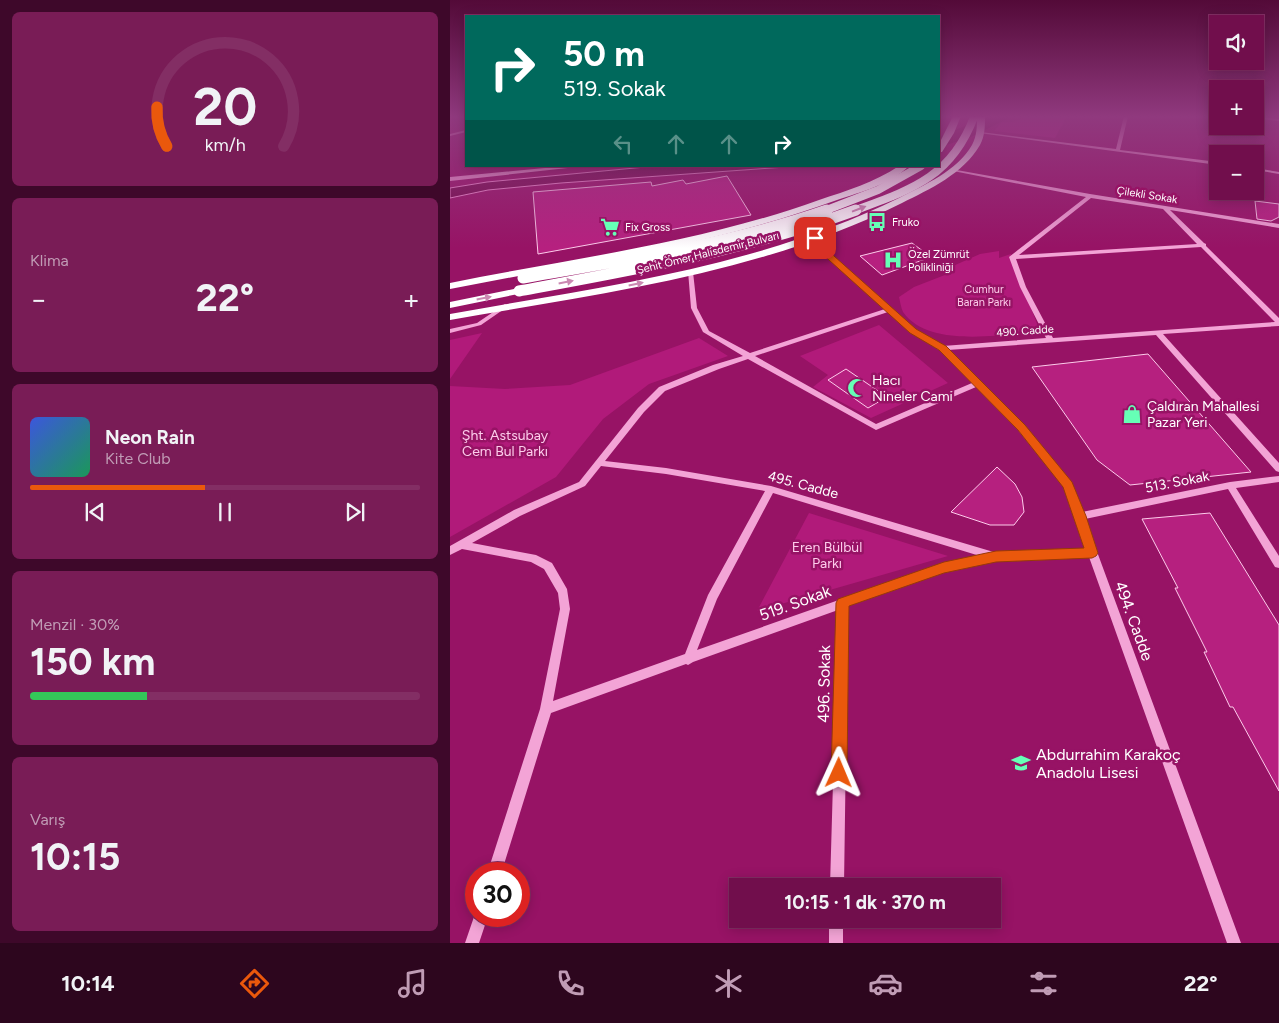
<!DOCTYPE html>
<html lang="tr">
<meta charset="utf-8">
<style>
body{margin:0;font-family:Figtree,sans-serif;background:#791c56;color:#f1f3f6;height:100vh;display:flex;flex-direction:column;font-size:19px;white-space:nowrap}
*{box-sizing:border-box;margin:0}
p{font-size:16px;color:#c09cb5}
.icon{flex:none;width:28px;height:28px;fill:none;stroke:currentColor;stroke-width:2;stroke-linecap:round;stroke-linejoin:round}
.map{position:relative;flex:1;overflow:hidden}
.drawer{display:flex;flex-direction:column;gap:12px;padding:12px;background:#3e082a;width:450px}
.drawer>*{flex:none}
.top-card{position:absolute;left:15px;top:15px;width:475px;height:152px;border-radius:0px;box-shadow:0 2px 12px #0003,0 0 0 1px #832e64;background:#00695c;color:#fff;overflow:hidden}
.buttons{position:absolute;left:759px;top:15px;display:grid;gap:10px}
.buttons a{display:grid;place-items:center;width:55px;height:55px;border-radius:0px;background:#710e4c;box-shadow:0 2px 12px #0003,0 0 0 1px #832e64;font-size:25px}
.speed{position:absolute;left:15px;top:862px;display:flex;gap:10px;font-size:25px;font-weight:700;text-align:center}
.speed>*{display:grid;place-content:center;width:65px;height:65px;border-radius:50%;background:#710e4c;box-shadow:0 2px 12px #0003,0 0 0 1px #832e64;line-height:1}
.speed .limit{border:8px solid #d22;background:#fff;color:#111}
.pin{position:absolute;display:grid;place-items:center;width:42px;height:42px;color:#fff;margin:-21px;border-radius:10px;box-shadow:0 2px 8px #0006}
.me{position:absolute;width:55px;margin:-28px;rotate:1deg;stroke-linejoin:round;filter:drop-shadow(0 0 4px #0008)}
.turn{display:flex;align-items:center;gap:18px;height:105px;padding:0 15px;font-size:22px}
.turn .icon{width:65px;height:65px;stroke-width:2.5}
.turn b{display:block;font-size:35px;line-height:42px}
.lanes{display:flex;align-items:center;height:48px;padding:0 15px;background:#0003;justify-content:center;gap:25px;direction:ltr}
.lanes .off{opacity:.35}
.big{font-size:38px;font-weight:700;line-height:1.1}
.drawer .tile{flex:1;display:flex;flex-direction:column;justify-content:center;gap:8px;min-width:0;padding:0 18px;border-radius:8px;background:#791c56}
.drawer .dial{align-items:center;gap:0}
.dial svg{height:130px;overflow:visible;fill:none;stroke:#832e64;stroke-width:7;stroke-linecap:round;text-anchor:middle}
.dial text{fill:#f1f3f6;stroke:none}
.song{display:flex;align-items:center;gap:15px}
.cover{width:60px;height:60px;border-radius:8px;background:linear-gradient(135deg,hsl(230 70% 55%),hsl(150 70% 35%))}
.played{height:5px;border-radius:2px;background:linear-gradient(90deg,#ea580c 45%,#832e64 45%)}
.keys{display:flex;justify-content:space-around;direction:ltr}
.heat{display:flex;justify-content:space-between;align-items:center;font-size:28px;direction:ltr}
.charge{height:8px;border-radius:4px;background:linear-gradient(90deg,#34c759 30%,#832e64 0)}
.trip{position:absolute;left:279px;top:878px;width:272px;height:50px;border-radius:0px;background:#710e4c;box-shadow:0 2px 12px #0003,0 0 0 1px #832e64;font-weight:700;line-height:50px;text-align:center}
.menu{display:flex;height:80px;justify-content:space-around;align-items:center;background:#2d061e;color:#c09cb5}
.menu .icon{width:35px;height:35px}
.menu .current{color:#ea580c}
.menu b{font-size:22px;color:#f1f3f6}
main{display:flex;flex:1;min-height:0}
.map>svg:first-child{display:block}
.green{fill:#b11a7a}
.water{fill:#730b4b;stroke:#f696d4}
.lines{fill:none;stroke-linecap:round;stroke-linejoin:round}
.river{fill:#730b4b;fill-rule:evenodd}
.building{fill:#b6207f;stroke:#fdcceb}
.minor{fill:#f3a4d6;fill-rule:evenodd}
.highway{fill:#fff;fill-rule:evenodd}
.highway-bridge-far1{stroke:#fff;stroke-width:8}
.highway-bridge{stroke:#fff;stroke-width:11}
.oneway{fill:#cb89b2}
.route{fill:#ea580c;stroke:#983908}
.labels{text-anchor:middle;dominant-baseline:central;stroke-width:5;stroke-linejoin:round;paint-order:stroke}
.far-street-label{font-size:11px;fill:#fff;stroke:#971365}
.far-poi-label{font-size:11px;fill:#fff;stroke:#971365;text-anchor:start}
.far-park-label{font-size:11px;fill:#fdcceb;stroke:#971365}
.poi-label{font-size:14px;fill:#fff;stroke:#971365;text-anchor:start}
.park-label{font-size:14px;fill:#fdcceb;stroke:#971365}
.street-label{font-size:14px;fill:#fff;stroke:#971365}
.near-street-label{font-size:16px;fill:#fff;stroke:#971365}
.near-poi-label{font-size:16px;fill:#fff;stroke:#971365;text-anchor:start}
</style>
<main>
<section class="drawer">
<div class="tile dial"><svg viewBox="0 0 100 80">
<path d="M14 69A42 42 0 1 1 86 69"/>
<path d="M14 69A42 42 0 0 1 8 45" stroke="#ea580c"/>
<text x="50" y="56" font-size="32" font-weight="700">20</text>
<text x="50" y="72" font-size="11">km/h</text>
</svg></div>
<div class="tile"><p>Klima</p>
<div class="heat"><a>−</a><b class="big">22°</b><a>+</a></div>
</div>
<div class="tile">
<div class="song"><i class="cover"></i><div><b>Neon Rain</b><p>Kite Club</p></div></div>
<div class="played"></div>
<div class="keys"><svg class="icon" aria-label="previous" viewBox="0 0 24 24"><path d="M18 5L8 12l10 7zM5 5v14"/></svg><svg class="icon" aria-label="pause" viewBox="0 0 24 24"><path d="M8 5v14M16 5v14"/></svg><svg class="icon" aria-label="next" viewBox="0 0 24 24"><path d="M6 5l10 7-10 7zM19 5v14"/></svg></div>
</div>
<div class="tile"><p>Menzil · 30%</p><b class="big">150 km</b><div class="charge"></div></div>
<div class="tile"><p>Varış</p><b class="big">10:15</b></div>
</section>
<div class="map">
<svg width="829" height="943" viewBox="0 0 829 943">
<rect width="100%" height="100%" fill="#971365"/>
<path class="green" d="M575,116H617L605,138L544,131L552,122C560,123 569,122 575,116Z
M549,251V258L561,254L590,332C552,334 479,349 453,312C451,308 450,301 449,297L464,287L500,273L503,266L530,254Z
M429,325L498,383L421,418L363,387L378,375L350,356Z
M32,333L0,379V340Z
M249,338L278,356L199,384L153,419L106,477L0,537V386L55,389L120,385Z
M359,513L498,556L307,611Z"/>
<path class="water" d="M206,166H350L111,183L38,190L0,198V188L37,182Z"/>
<g class="lines">
<path class="river" d="M538,116H559L557,119L519,138L489,147V137Z"/>
</g>
<path class="building" d="M277,176L301,215L88,254L83,192L201,182L202,186L233,180L236,184Z
M805,201L829,204V217L821,221L807,219Z
M462,243L481,257L432,275L410,256Z
M698,354L801,472L680,485L647,460L582,367Z
M396,369L437,397L418,408L378,380Z
M547,467L565,484L572,497L574,512L564,525H540L501,512Z
M760,513L829,625V791L783,707H780L754,652H757L725,588H728L692,519Z"/>
<g class="lines">
<path class="minor" d="M674,116H678L670,150L768,162V165L529,133L531,132L666,149Z
M805,116L829,119V121L805,118Z
M16,130V132L0,136V134Z
M116,166H136L0,181V177Z
M805,168L829,172V174L805,170Z
M501,169L640,194L829,224V228L720,210L754,243L756,244V246L829,318V326L713,334L829,463V472L826,471L706,335L498,350L529,381H532V384L574,426L621,483L632,512L780,482L829,476V482L786,488L829,556V568L825,567L778,489L635,519L791,943H777L639,557L546,561L494,571L398,606L394,886H380L388,610L243,662L238,665L236,664L101,713L51,874H37L90,709L110,609L108,593L94,569L81,562L12,549L0,555V546L64,510L129,482L188,408L209,387L263,365L293,356L253,332L241,308L238,271L243,272L247,308L259,331L300,353L435,309L370,250L362,238L365,236L367,237L374,248L465,330L493,346L596,338L570,287L559,257L636,197L503,171H501ZM641,198L713,209L747,244L569,255ZM751,247L825,322L603,338L576,287L566,259ZM438,312L461,332L489,350L522,383L426,424L305,356ZM298,359L426,430L526,387L568,430L614,486L636,549L547,553L321,486L216,468L155,461L194,412L215,391L269,369ZM151,466L216,474L315,491L258,595L235,654L103,701L120,609L117,589L102,563L86,555L22,543L70,516L135,486ZM323,493L530,556L494,563L247,650L267,599Z
M55,304L58,306L57,307L31,325L0,333V329L27,323Z
M26,911V916H38L29,943H15Z
M379,919H393V943H379Z"/>
<path class="highway" d="M503,116H511L504,133L492,152H489V144Z
M527,116H535C535,126 535,136 530,145C513,174 480,189 452,203C311,274 153,293 0,320V314C155,286 306,268 449,198C474,185 507,171 522,145C527,136 527,126 527,116Z
M449,166H459C441,184 411,192 387,200C262,246 130,263 0,289V283C123,258 250,243 369,200C396,191 425,182 449,166Z
M69,288L75,291L73,293L0,308V302Z"/>
<path class="highway-bridge-far1" d="M374,211L428,190L471,166
M403,211C460,190 501,178 524,117"/>
<path class="highway-bridge" d="M73,278C176,260 279,244 377,210
M69,291C183,270 297,250 406,210"/>
</g>
<defs><path id="oneway-solid" d="M-6-.8H1V-3.2L6.5 0L1 3.2V.8H-6Z" transform="scale(1.25)"/></defs>
<g class="oneway">
<use href="#oneway-solid" transform="translate(409 209) rotate(-21)"/>
<use href="#oneway-solid" transform="translate(116 282) rotate(-11)"/>
<use href="#oneway-solid" transform="translate(186 284) rotate(-12)"/>
<use href="#oneway-solid" transform="translate(34 298) rotate(-11)"/>
</g>
<linearGradient id="sky" x2="0" y2="1"><stop stop-color="#530a38"/><stop offset="0.47" stop-color="#90397e"/><stop offset="1" stop-color="#90397e" stop-opacity="0"/></linearGradient>
<rect width="829" height="248" fill="url(#sky)"/>
<path class="route" d="M362,237H367L375,248L466,329L496,346L575,425L622,482L636,516L648,553L646,556L642,558L546,562L494,573L399,606L397,773L395,779L389,781L383,779L381,773L386,603L388,599L494,562L546,551L634,548L613,487L568,430L489,350L460,333L369,251L361,238Z"/>
<defs>
<g id="bus-bare" transform="scale(1.5)"><path d="M-5-6H5V4H4V6H2V4H-2V6H-4V4H-5ZM-3.5-4V0h7V-4ZM-3.5 1.2v1.5H-2V1.2ZM2 1.2v1.5H3.5V1.2Z" fill="#66ffb6" stroke="#971365" stroke-width="2.5" paint-order="stroke"/></g>
<g id="supermarket-bare" transform="scale(1.5)"><path d="M-6-5.5h2.5l.6 2H6L4.5 2H-2.5L-4.4-4H-6ZM-1.5 3.2a1.3 1.3 0 1 0 .1 0ZM3 3.2a1.3 1.3 0 1 0 .1 0Z" fill="#66ffb6" stroke="#971365" stroke-width="2.5" paint-order="stroke"/></g>
<g id="hospital-bare" transform="scale(1.5)"><path d="M-5-5h3v3.5h4V-5h3V5h-3V1.5h-4V5h-3Z" fill="#66ffb6" stroke="#971365" stroke-width="2.5" paint-order="stroke"/></g>
<g id="mosque-bare" transform="scale(1.5)"><path d="M3.5-4.9A6 6 0 1 0 3.5 4.9A5 5 0 1 1 3.5-4.9Z" fill="#66ffb6" stroke="#971365" stroke-width="2.5" paint-order="stroke"/></g>
<g id="shop-bare" transform="scale(1.5)"><path d="M-5-2.5h2.3a2.7 3.5 0 0 1 5.4 0H5L5.5 6h-11ZM-1.5-2.5h3a1.5 2.3 0 0 0-3 0Z" fill="#66ffb6" stroke="#971365" stroke-width="2.5" paint-order="stroke"/></g>
<g id="school-bare" transform="scale(1.5)"><path d="M0-5L7-2L0 1L-7-2ZM-4 1L0 2.5L4 1V4Q0 6-4 4Z" fill="#66ffb6" stroke="#971365" stroke-width="2.5" paint-order="stroke"/></g>
</defs>
<g fill-rule="evenodd">
<use href="#bus-bare" x="427" y="222"/>
<use href="#supermarket-bare" x="160" y="227"/>
<use href="#hospital-bare" x="443" y="260"/>
<use href="#mosque-bare" x="407" y="388"/>
<use href="#shop-bare" x="682" y="414"/>
<use href="#school-bare" x="571" y="763"/>
</g>
<g class="labels">
<g class="far-street-label">
<text transform="translate(697 195) rotate(9)">Çilekli Sokak</text>
<text transform="translate(258 253) rotate(-14)">Şehit Ömer Halisdemir Bulvarı</text>
<text transform="translate(575 331) rotate(-4)">490. Cadde</text>
</g>
<g class="far-poi-label">
<text x="442" y="222">Fruko</text>
<text x="175" y="227">Fix Gross</text>
<text x="458" y="254">Özel Zümrüt<tspan x="458" dy="13">Polikliniği</tspan></text>
</g>
<g class="far-park-label">
<text x="534" y="289">Cumhur<tspan x="534" dy="13">Baran Parkı</tspan></text>
</g>
<g class="poi-label">
<text x="422" y="380">Hacı<tspan x="422" dy="16">Nineler Cami</tspan></text>
<text x="697" y="406">Çaldıran Mahallesi<tspan x="697" dy="16">Pazar Yeri</tspan></text>
</g>
<g class="park-label">
<text x="55" y="435">Şht. Astsubay<tspan x="55" dy="16">Cem Bul Parkı</tspan></text>
<text x="377" y="547">Eren Bülbül<tspan x="377" dy="16">Parkı</tspan></text>
</g>
<g class="street-label">
<text transform="translate(727 482) rotate(-11)">513. Sokak</text>
<text transform="translate(353 485) rotate(15)">495. Cadde</text>
</g>
<g class="near-street-label">
<text transform="translate(345 603) rotate(-20)">519. Sokak</text>
<text transform="translate(684 621) rotate(70)">494. Cadde</text>
<text transform="translate(374 684) rotate(-89)">496. Sokak</text>
</g>
<g class="near-poi-label">
<text x="586" y="754">Abdurrahim Karakoç<tspan x="586" dy="18">Anadolu Lisesi</tspan></text>
</g>
</g>
</svg>
<div class="buttons">
<a><svg class="icon" aria-label="sound" viewBox="0 0 24 24"><path d="M4 9h4l5-4v14l-5-4H4zM17 9q2 3 0 6"/></svg></a>
<a>+</a>
<a>−</a>
</div>
<div class="speed"><div class="limit">30</div></div>
<div class="pin" style="left:365px;top:238px;background:#d93025"><svg class="icon" aria-label="arrive" viewBox="0 0 24 24"><path d="M6 21V4h12l-3 4 3 4H6"/></svg></div>
<svg class="me" style="left:389px;top:773px" viewBox="-20 -20 40 40"><path d="M0-17L14 15 0 8-14 15z" fill="#ea580c" stroke="#fff" stroke-width="4"/></svg>
<div class="trip">10:15 · 1 dk · 370 m</div>
<div class="top-card">
<div class="turn"><svg class="icon" aria-label="right" viewBox="0 0 24 24"><path d="M7 20v-9h11M14 6l5 5-5 5"/></svg><div><b>50 m</b>519. Sokak</div></div>
<div class="lanes"><svg class="icon off" aria-label="left" viewBox="0 0 24 24"><path d="M17 20v-9H6M10 6l-5 5 5 5"/></svg><svg class="icon off" aria-label="ahead" viewBox="0 0 24 24"><path d="M12 20V5M6 11l6-6 6 6"/></svg><svg class="icon off" aria-label="ahead" viewBox="0 0 24 24"><path d="M12 20V5M6 11l6-6 6 6"/></svg><svg class="icon" aria-label="right" viewBox="0 0 24 24"><path d="M7 20v-9h11M14 6l5 5-5 5"/></svg></div>
</div>
</div>
</main>
<nav class="menu">
<b>10:14</b>
<svg class="icon current" aria-label="directions" viewBox="0 0 24 24"><path d="M12 3l9 9-9 9-9-9zM9 14v-3h6M13 9l2 2-2 2"/></svg>
<svg class="icon" aria-label="music" viewBox="0 0 24 24"><path d="M9 18V5l10-2v13"/><circle cx="6" cy="18" r="3"/><circle cx="16" cy="16" r="3"/></svg>
<svg class="icon" aria-label="phone" viewBox="0 0 24 24"><path d="M5 4h4l2 5-3 2q2 4 5 5l2-3 5 2v4C11 20 4 13 5 4z"/></svg>
<svg class="icon" aria-label="climate" viewBox="0 0 24 24"><path d="M12 3v18M4 7l16 10M4 17L20 7"/></svg>
<svg class="icon" aria-label="car" viewBox="0 0 24 24"><path d="M5 17H2v-5l4-1 3-4h7l3 4 3 1v5h-3M9 17h6M6 11h13"/><circle cx="7" cy="17" r="2"/><circle cx="17" cy="17" r="2"/></svg>
<svg class="icon" aria-label="filters" viewBox="0 0 24 24"><path d="M4 7h16M4 17h16"/><circle cx="9" cy="7" r="2"/><circle cx="15" cy="17" r="2"/></svg>
<b>22°</b>
</nav>
